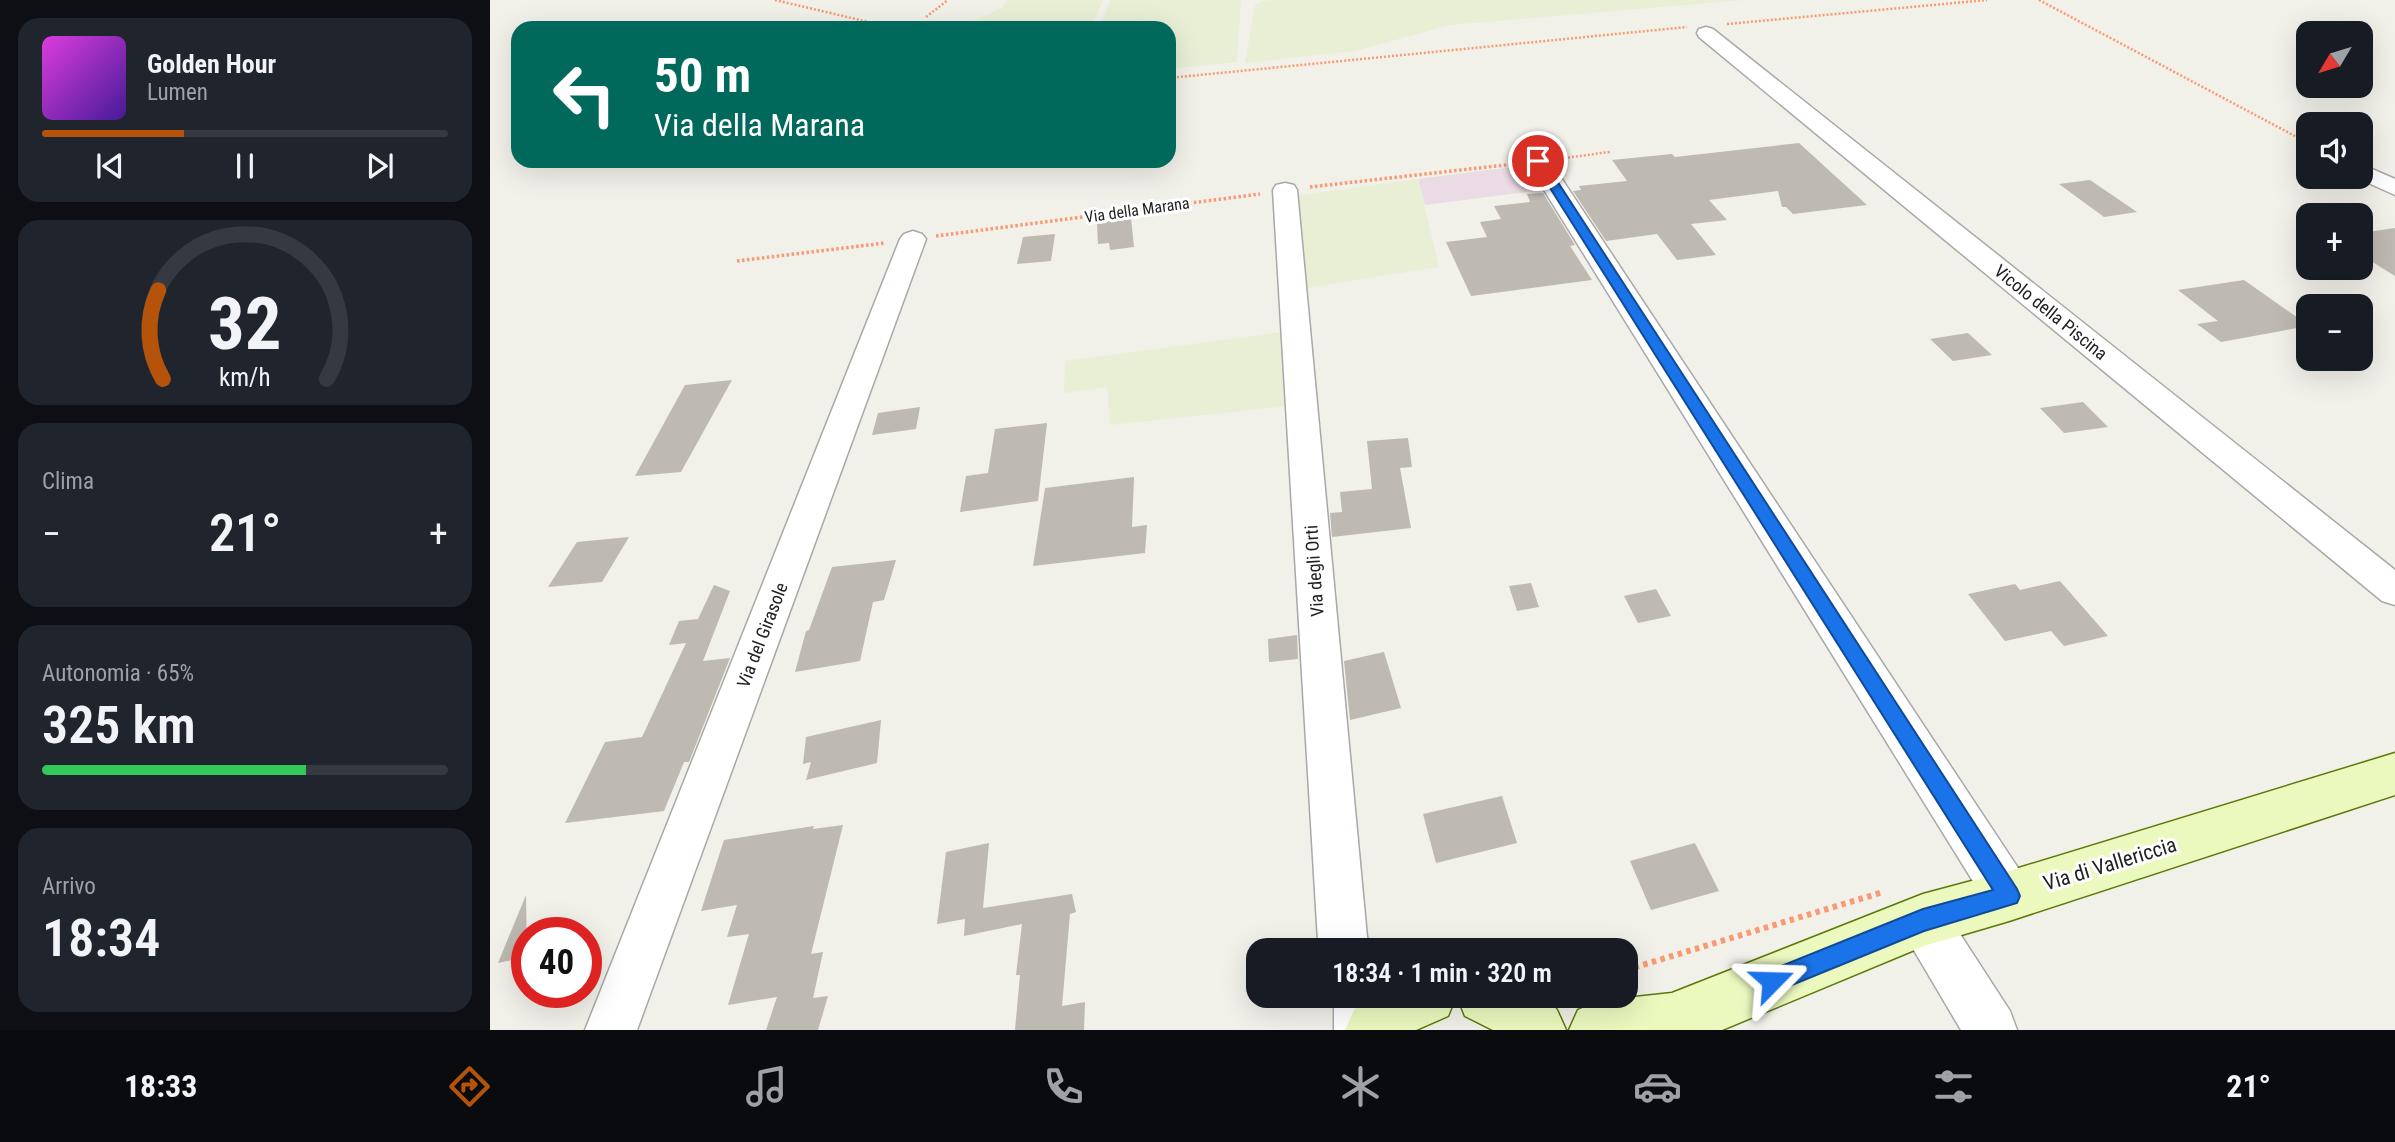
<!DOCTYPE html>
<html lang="it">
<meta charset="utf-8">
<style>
body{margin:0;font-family:"Roboto Condensed",sans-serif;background:#20242c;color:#f1f3f6;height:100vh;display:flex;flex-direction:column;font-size:26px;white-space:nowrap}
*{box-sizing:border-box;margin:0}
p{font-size:23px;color:#9ea1a6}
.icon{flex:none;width:38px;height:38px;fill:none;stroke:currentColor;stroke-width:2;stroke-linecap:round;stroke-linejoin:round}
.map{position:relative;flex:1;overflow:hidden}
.drawer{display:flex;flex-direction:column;gap:18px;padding:18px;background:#0d0f14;width:490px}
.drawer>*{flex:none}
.top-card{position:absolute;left:21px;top:21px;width:665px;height:147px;border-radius:21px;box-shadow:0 7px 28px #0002;background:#00695c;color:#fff;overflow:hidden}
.needle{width:46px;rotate:232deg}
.controls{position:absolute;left:1806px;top:21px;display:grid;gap:14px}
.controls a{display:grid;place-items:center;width:77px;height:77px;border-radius:14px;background:#171b24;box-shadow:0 7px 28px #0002;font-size:35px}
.speed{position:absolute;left:21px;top:917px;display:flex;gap:14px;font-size:35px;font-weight:700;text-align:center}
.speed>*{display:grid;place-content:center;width:91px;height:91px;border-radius:50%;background:#171b24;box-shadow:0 7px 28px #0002;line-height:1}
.speed .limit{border:10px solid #d22;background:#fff;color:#111}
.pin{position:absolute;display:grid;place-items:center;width:60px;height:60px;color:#fff;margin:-30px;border:4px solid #fff;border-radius:50%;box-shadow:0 2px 7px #0007}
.me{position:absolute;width:77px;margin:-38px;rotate:68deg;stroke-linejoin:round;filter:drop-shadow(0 0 5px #0008)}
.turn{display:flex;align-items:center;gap:24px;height:147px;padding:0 28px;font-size:32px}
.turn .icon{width:91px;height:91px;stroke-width:2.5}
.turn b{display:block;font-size:49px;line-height:60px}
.big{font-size:52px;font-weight:600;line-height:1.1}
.drawer .widget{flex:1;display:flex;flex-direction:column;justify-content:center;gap:10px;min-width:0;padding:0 24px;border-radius:21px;background:#20242c}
.drawer .dial{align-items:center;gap:0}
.dial svg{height:182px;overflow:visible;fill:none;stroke:#363941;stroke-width:7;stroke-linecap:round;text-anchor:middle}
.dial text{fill:#f1f3f6;stroke:none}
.song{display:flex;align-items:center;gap:21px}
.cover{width:84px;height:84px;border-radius:10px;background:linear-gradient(135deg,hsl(300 70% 55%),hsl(260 70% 35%))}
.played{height:7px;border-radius:4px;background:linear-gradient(90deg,#b45309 35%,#363941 35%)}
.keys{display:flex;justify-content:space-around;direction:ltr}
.heat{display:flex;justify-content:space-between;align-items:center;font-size:38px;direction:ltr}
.charge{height:10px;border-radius:5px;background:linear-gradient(90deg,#34c759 65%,#363941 0)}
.trip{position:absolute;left:756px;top:938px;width:392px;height:70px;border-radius:21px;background:#171b24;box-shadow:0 7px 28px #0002;font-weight:600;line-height:70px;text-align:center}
.dock{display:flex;height:112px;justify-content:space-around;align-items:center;background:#090b0e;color:#9ea1a6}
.dock .icon{width:49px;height:49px}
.dock .selected{color:#b45309}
.dock b{font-size:32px;color:#f1f3f6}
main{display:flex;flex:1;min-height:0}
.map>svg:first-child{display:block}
.industrial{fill:#eadbe4}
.farmland{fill:#e8efd5}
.building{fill:#beb9b1}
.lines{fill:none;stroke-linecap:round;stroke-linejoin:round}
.street-casing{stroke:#a8a8a8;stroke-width:3}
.secondary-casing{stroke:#587a07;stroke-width:3}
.path-far2{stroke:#f89a73;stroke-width:2.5;stroke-dasharray:2 2;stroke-linecap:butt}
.path-far1{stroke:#f89a73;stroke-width:3.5;stroke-dasharray:2.5 2.5;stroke-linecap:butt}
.path{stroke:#f89a73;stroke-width:6;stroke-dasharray:4.5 4.5;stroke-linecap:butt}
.street{fill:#fff;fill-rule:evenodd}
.secondary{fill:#ebf9bf;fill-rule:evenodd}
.route{fill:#1a73e8;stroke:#114b97;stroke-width:2}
.labels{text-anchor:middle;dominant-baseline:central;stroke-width:6;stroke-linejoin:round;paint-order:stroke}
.far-street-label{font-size:16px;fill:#212121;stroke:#fff}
.street-label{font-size:18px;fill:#212121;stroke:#fff}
.near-street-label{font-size:21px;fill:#212121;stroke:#fff}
</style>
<main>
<section class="drawer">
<div class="widget">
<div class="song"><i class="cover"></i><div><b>Golden Hour</b><p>Lumen</p></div></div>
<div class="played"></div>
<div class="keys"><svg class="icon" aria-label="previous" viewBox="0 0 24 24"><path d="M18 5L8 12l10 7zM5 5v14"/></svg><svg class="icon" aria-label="pause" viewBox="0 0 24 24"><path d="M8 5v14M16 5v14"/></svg><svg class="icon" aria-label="next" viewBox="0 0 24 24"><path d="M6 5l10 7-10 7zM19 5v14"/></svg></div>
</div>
<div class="widget dial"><svg viewBox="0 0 100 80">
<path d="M14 69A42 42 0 1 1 86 69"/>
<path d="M14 69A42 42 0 0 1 12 30" stroke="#b45309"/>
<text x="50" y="56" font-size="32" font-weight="700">32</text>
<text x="50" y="72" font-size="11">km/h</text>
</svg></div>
<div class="widget"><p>Clima</p>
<div class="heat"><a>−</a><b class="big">21°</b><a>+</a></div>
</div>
<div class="widget"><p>Autonomia · 65%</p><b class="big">325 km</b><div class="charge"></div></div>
<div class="widget"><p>Arrivo</p><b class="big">18:34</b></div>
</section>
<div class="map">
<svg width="1905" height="1030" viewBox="0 0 1905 1030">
<rect width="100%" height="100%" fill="#f1f0e9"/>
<path class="industrial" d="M1038,165L1052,190L935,205L928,179Z"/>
<path class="farmland" d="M518,0H613L601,28H467L512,8Z
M620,0H751L747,62L679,69V28H610Z
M788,0H1254L960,25L865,51L755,63L765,6L771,1Z
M928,179L949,267L810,289L805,196Z
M793,332L798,406L620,425L617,387L574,393L575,361Z"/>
<path class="building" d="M1309,143L1377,205L1303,214L1296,207H1292L1288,191L1219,200L1237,220L1201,224L1226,255L1187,260L1167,234L1116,241L1083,191L1091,190L1089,186L1137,181L1122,160L1182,154L1185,157Z
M1600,180L1647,212L1614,217L1569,184Z
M1053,193L1085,245L1080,246L1102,280L981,296L956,242L997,237L990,222L1011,219L1004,206L1040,202L1037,194Z
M641,218L644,247L620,250L619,243L608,244L607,223Z
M1905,228V276L1871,255V233Z
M565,234L561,261L527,264L533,237Z
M1754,280L1818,325V326L1731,342L1707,324L1728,321L1688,290Z
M1478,333L1502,355L1463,361L1440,339Z
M242,380L191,472L145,476L195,385Z
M1593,402L1618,427L1574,433L1550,408Z
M430,407L426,429L382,435L388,413Z
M557,423L548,501L470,512L476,476L498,473L505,429Z
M918,438L922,467L910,468L921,528L842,537L840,513L852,512L850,492L882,489L877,441Z
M644,477L642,527L657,525L655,553L543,566L555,488Z
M139,537L112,582L58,587L87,542Z
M406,560L394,600L383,602L370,661L305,672L316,631L319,630L342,567Z
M1570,581L1618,636L1574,646L1561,631L1515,641L1478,594L1525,584L1530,590Z
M1041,583L1049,607L1027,611L1019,586Z
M224,585L240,591L213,661L240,658L199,762H194L174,811L75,823L115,742L152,737L196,643L179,645L189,621L208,619Z
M1166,589L1181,616L1148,623L1134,596Z
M807,635L808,659L779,662L778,639Z
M894,652L911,708L860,720L854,661Z
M391,720L387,763L316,780L321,762L313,764L316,737Z
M1012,796L1027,843L946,863L933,814Z
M353,825L321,954L333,952L323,998L338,996L328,1030H276L287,997L238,1005L259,934L237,937L247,905L211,911L234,840L324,826L323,829Z
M499,843L493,908L582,894L586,912L580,914L572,1006L595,1002L594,1030H525L530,975H526L532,924L474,936L475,919L447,924L456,852Z
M1205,843L1229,891L1161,910L1140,861Z
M36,895L37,957L8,963Z"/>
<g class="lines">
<g class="street-casing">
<path id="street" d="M1216,27L1223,29L1905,570V605L1892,601L1209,37L1207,33L1209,29Z
M1048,154L1056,156L1060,161L1536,880L1543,896L1536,912L1519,919L1502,912L1036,161L1040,156Z
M1882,169L1905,179V195L1874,181L1871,177L1874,171Z
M795,183L804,185L807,190L877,937L883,950H832L828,941L783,190L786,185Z
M423,231L432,234L436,239L147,1030H95L410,239L414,234Z
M1433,896L1450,903L1520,1011L1527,1030H1471L1416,937L1409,920L1416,903Z
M844,996H894L896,1030H844Z"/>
</g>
<g class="secondary-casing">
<path id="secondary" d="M1905,753V795L1519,921L1434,946L1232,1030H1079L1088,1010L1108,1001L1182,993L1433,894L1519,871Z
M878,996H966L958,1016L926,1030H855L864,1010Z
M967,996H1055L1067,1010L1076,1030H1003L975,1016Z"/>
</g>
<path class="path-far2" d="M285,0L404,28
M1549,0L1818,143
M436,17L458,0
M1237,24L1497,0
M679,78L1197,27
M1074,158L1120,152
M1019,165L1024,164"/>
<path class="path-far1" d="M820,187L1024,164
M446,236L770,194
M247,261L395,243"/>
<path class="path" d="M1136,970L1393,892"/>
<use href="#street" class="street"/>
<use href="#secondary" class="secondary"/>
</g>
<path class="route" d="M1045,159L1054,161L1527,889L1530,896L1527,903L1434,931L1282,993L1274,990L1271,981L1274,973L1433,909L1503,890L1043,161Z"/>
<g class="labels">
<g class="far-street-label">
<text transform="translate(647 210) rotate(-8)">Via della Marana</text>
</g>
<g class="street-label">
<text transform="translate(1561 312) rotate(39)">Vicolo della Piscina</text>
<text transform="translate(824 571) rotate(-94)">Via degli Orti</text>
<text transform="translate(272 635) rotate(-69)">Via del Girasole</text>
</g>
<g class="near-street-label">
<text transform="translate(1620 864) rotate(-17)">Via di Vallericcia</text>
</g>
</g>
</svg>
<div class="controls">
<a><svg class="needle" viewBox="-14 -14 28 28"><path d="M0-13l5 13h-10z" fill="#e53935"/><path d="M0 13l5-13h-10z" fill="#9ea1a6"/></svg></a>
<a><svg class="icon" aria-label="sound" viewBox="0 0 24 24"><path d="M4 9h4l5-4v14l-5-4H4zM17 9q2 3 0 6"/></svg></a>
<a>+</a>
<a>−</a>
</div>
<div class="speed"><div class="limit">40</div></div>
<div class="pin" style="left:1048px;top:161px;background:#d93025"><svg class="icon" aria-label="arrive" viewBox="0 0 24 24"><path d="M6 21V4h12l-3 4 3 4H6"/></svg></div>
<svg class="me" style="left:1282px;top:981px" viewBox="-20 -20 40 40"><path d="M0-17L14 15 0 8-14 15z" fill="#1a73e8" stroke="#fff" stroke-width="4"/></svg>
<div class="trip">18:34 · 1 min · 320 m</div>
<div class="top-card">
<div class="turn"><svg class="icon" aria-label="left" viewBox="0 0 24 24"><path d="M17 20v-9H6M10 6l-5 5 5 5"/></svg><div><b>50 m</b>Via della Marana</div></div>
</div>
</div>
</main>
<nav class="dock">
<b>18:33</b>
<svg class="icon selected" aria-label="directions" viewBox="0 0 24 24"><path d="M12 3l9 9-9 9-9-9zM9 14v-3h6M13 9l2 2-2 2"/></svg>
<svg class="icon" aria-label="music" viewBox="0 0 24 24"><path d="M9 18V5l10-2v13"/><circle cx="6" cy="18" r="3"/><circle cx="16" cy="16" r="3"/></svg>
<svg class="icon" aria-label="phone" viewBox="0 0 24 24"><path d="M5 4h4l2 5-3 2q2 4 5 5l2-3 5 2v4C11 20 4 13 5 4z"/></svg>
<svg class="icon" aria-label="climate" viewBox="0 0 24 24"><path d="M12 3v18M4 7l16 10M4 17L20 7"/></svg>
<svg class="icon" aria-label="car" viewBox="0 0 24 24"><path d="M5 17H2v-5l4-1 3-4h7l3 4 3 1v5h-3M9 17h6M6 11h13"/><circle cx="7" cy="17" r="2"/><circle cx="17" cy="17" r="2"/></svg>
<svg class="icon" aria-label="filters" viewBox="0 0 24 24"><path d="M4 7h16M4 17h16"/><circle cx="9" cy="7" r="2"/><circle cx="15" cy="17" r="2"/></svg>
<b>21°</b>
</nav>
